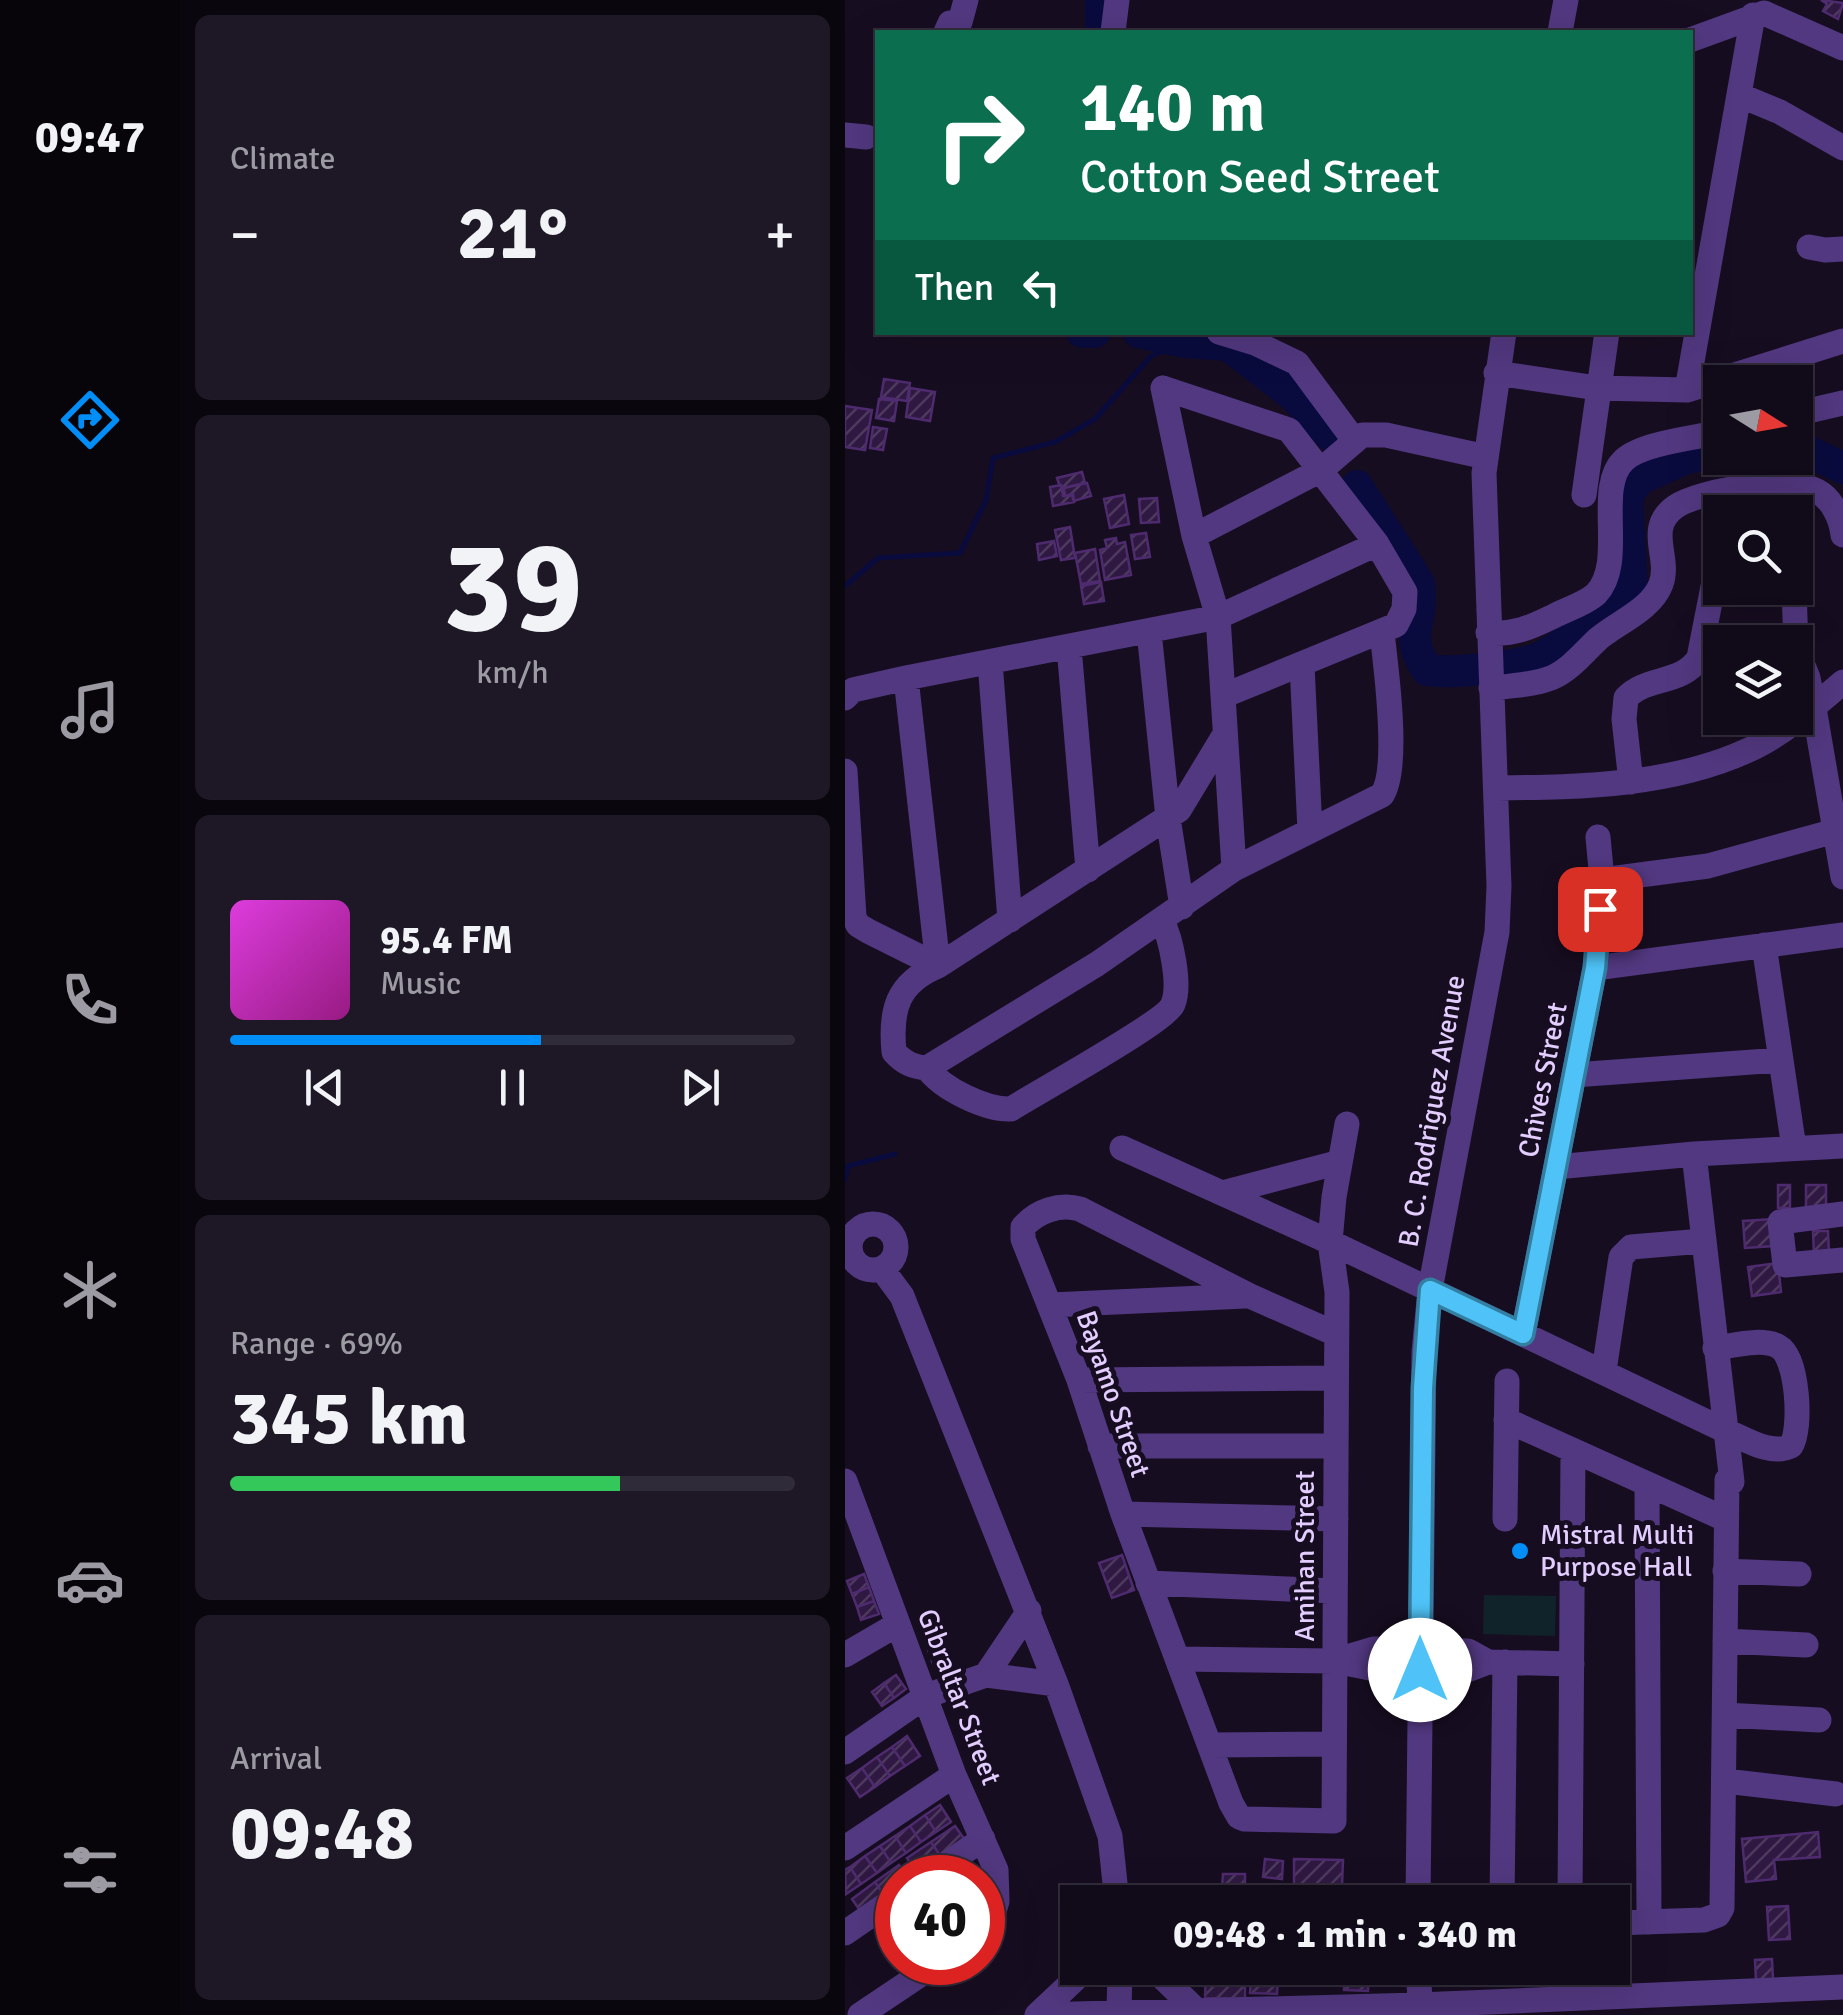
<!DOCTYPE html>
<meta charset="utf-8">
<style>
body{margin:0;font-family:Signika,sans-serif;background:#1e1826;color:#f1f3f6;height:100vh;display:flex;flex-direction:column;font-size:38px;white-space:nowrap}
*{box-sizing:border-box;margin:0}
p{font-size:32px;color:#9c9aa2}
.icon{flex:none;width:55px;height:55px;fill:none;stroke:currentColor;stroke-width:2;stroke-linecap:round;stroke-linejoin:round}
.map{position:relative;flex:1;overflow:hidden}
.details{display:flex;flex-direction:column;gap:15px;padding:15px;background:#09060e;width:665px}
.details>*{flex:none}
.guide{position:absolute;left:30px;top:30px;width:818px;height:305px;border-radius:0px;box-shadow:0 10px 40px #0002,0 0 0 2px #302b38;background:#0b6e4f;color:#fff;overflow:hidden}
.needle{width:65px;rotate:101deg}
.fabs{position:absolute;left:858px;top:365px;display:grid;gap:20px}
.fabs a{display:grid;place-items:center;width:110px;height:110px;border-radius:0px;background:#110a19;box-shadow:0 10px 40px #0002,0 0 0 2px #302b38;font-size:50px}
.speed{position:absolute;left:30px;top:1855px;display:flex;gap:20px;font-size:50px;font-weight:700;text-align:center}
.speed>*{display:grid;place-content:center;width:130px;height:130px;border-radius:50%;background:#110a19;box-shadow:0 10px 40px #0002,0 0 0 2px #302b38;line-height:1}
.speed .limit{border:15px solid #d22;background:#fff;color:#111}
.pin{position:absolute;display:grid;place-items:center;width:85px;height:85px;color:#fff;margin:-42px;border-radius:20px;box-shadow:0 5px 15px #0006}
.me{position:absolute;width:110px;margin:-55px;rotate:0deg;stroke-linejoin:round;filter:drop-shadow(0 0 8px #0008)}
.turn{display:flex;align-items:center;gap:35px;height:210px;padding:0 40px;font-size:45px}
.turn .icon{width:130px;height:130px;stroke-width:2.5}
.turn b{display:block;font-size:70px;line-height:85px}
.then{display:flex;align-items:center;height:95px;padding:0 40px;background:#0003;gap:20px;font-size:38px}
.big{font-size:75px;font-weight:700;line-height:1.1}
.details .widget{flex:1;display:flex;flex-direction:column;justify-content:center;gap:15px;min-width:0;padding:0 35px;border-radius:15px;background:#1e1826}
.details .dial{align-items:center;gap:0}
.dial b{font-size:130px;line-height:1}
.song{display:flex;align-items:center;gap:30px}
.cover{width:120px;height:120px;border-radius:15px;background:linear-gradient(135deg,hsl(300 70% 55%),hsl(310 70% 35%))}
.played{height:10px;border-radius:5px;background:linear-gradient(90deg,#018ef7 55%,#302b38 55%)}
.keys{display:flex;justify-content:space-around;direction:ltr}
.heat{display:flex;justify-content:space-between;align-items:center;font-size:55px;direction:ltr}
.charge{height:15px;border-radius:8px;background:linear-gradient(90deg,#34c759 69%,#302b38 0)}
.trip{position:absolute;left:215px;top:1885px;width:570px;height:100px;border-radius:0px;background:#110a19;box-shadow:0 10px 40px #0002,0 0 0 2px #302b38;font-weight:700;line-height:100px;text-align:center}
main{display:flex;flex:1;min-height:0}
.dock{display:flex;flex-direction:column;width:180px;justify-content:space-around;align-items:center;background:#07040a;color:#9c9aa2}
.dock .icon{width:70px;height:70px}
.dock .current{color:#018ef7}
.dock b{font-size:45px;color:#f1f3f6}
.map>svg:first-child{display:block}
.garden{fill:#10232b}
.lines{fill:none;stroke-linecap:round;stroke-linejoin:round}
.stream{stroke:#090b3e;stroke-width:5}
.river{stroke:#090b3e;stroke-width:32}
.building{fill:url(#building-hatch);stroke:#4e2b6e;stroke-width:2.5}
.minor{stroke:#523880;stroke-width:25}
.route-casing{stroke:#337fa1;stroke-width:25}
.route{stroke:#4fc3f7;stroke-width:18}
.poi-dot{fill:#018ef7;stroke:#170d21;stroke-width:4}
.labels{text-anchor:middle;dominant-baseline:central;stroke-width:10;stroke-linejoin:round;paint-order:stroke}
.street-label{font-size:28px;fill:#e3cdff;stroke:#170d21}
.poi-label{font-size:28px;fill:#e3cdff;stroke:#170d21;text-anchor:start}
</style>
<main>
<nav class="dock">
<b>09:47</b>
<svg class="icon current" aria-label="directions" viewBox="0 0 24 24"><path d="M12 3l9 9-9 9-9-9zM9 14v-3h6M13 9l2 2-2 2"/></svg>
<svg class="icon" aria-label="music" viewBox="0 0 24 24"><path d="M9 18V5l10-2v13"/><circle cx="6" cy="18" r="3"/><circle cx="16" cy="16" r="3"/></svg>
<svg class="icon" aria-label="phone" viewBox="0 0 24 24"><path d="M5 4h4l2 5-3 2q2 4 5 5l2-3 5 2v4C11 20 4 13 5 4z"/></svg>
<svg class="icon" aria-label="climate" viewBox="0 0 24 24"><path d="M12 3v18M4 7l16 10M4 17L20 7"/></svg>
<svg class="icon" aria-label="car" viewBox="0 0 24 24"><path d="M5 17H2v-5l4-1 3-4h7l3 4 3 1v5h-3M9 17h6M6 11h13"/><circle cx="7" cy="17" r="2"/><circle cx="17" cy="17" r="2"/></svg>
<svg class="icon" aria-label="filters" viewBox="0 0 24 24"><path d="M4 7h16M4 17h16"/><circle cx="9" cy="7" r="2"/><circle cx="15" cy="17" r="2"/></svg>
</nav>
<section class="details">
<div class="widget"><p>Climate</p>
<div class="heat"><a>−</a><b class="big">21°</b><a>+</a></div>
</div>
<div class="widget dial"><b>39</b><p>km/h</p></div>
<div class="widget">
<div class="song"><i class="cover"></i><div><b>95.4 FM</b><p>Music</p></div></div>
<div class="played"></div>
<div class="keys"><svg class="icon" aria-label="previous" viewBox="0 0 24 24"><path d="M18 5L8 12l10 7zM5 5v14"/></svg><svg class="icon" aria-label="pause" viewBox="0 0 24 24"><path d="M8 5v14M16 5v14"/></svg><svg class="icon" aria-label="next" viewBox="0 0 24 24"><path d="M6 5l10 7-10 7zM19 5v14"/></svg></div>
</div>
<div class="widget"><p>Range · 69%</p><b class="big">345 km</b><div class="charge"></div></div>
<div class="widget"><p>Arrival</p><b class="big">09:48</b></div>
</section>
<div class="map">
<svg width="998" height="2015" viewBox="0 0 998 2015">
<defs>
<pattern id="building-hatch" width="6" height="6" patternUnits="userSpaceOnUse" patternTransform="scale(2.5)"><rect width="6" height="6" fill="#2f1942"/><path d="M-1 1l2-2M0 6l6-6M5 7l2-2" fill="none" stroke="#4d395e"/></pattern>
</defs>
<rect width="100%" height="100%" fill="#170d21"/>
<path class="garden" d="M639,1595L711,1596L710,1636L638,1634Z"/>
<g class="lines">
<path class="stream" d="M0,586L33,558L115,553L141,500L148,458L210,442L250,419L306,356L340,342
M0,1180L3,1166L50,1154"/>
<path class="river" d="M256,4V32
M237,332H250
M293,332L340,342L383,345L449,396L485,435
M950,445L998,468
M512,486L574,583C580,622 557,633 582,670C607,674 667,667 692,659C712,651 769,603 787,587L782,497L793,480L839,459L875,451"/>
</g>
<path class="building" d="M976,0L998,3L993,19L978,11L982,4Z
M39,379L65,383L62,401L36,397Z
M65,388L90,392L85,421L61,417Z
M34,399L52,401L49,421L31,418Z
M0,406L27,410L20,450L0,447Z
M28,427L42,429L38,450L25,448Z
M237,472L240,483L218,488L214,484L212,478Z
M242,483L246,496L229,501L228,494L220,496L219,488Z
M216,485L218,496L227,495L229,502L208,506L205,487Z
M279,495L284,524L265,528L259,499Z
M312,498L314,522L296,523L294,499Z
M225,527L230,558L216,560L210,530Z
M301,533L305,557L290,559L286,535Z
M271,538L272,544L280,542L286,575L260,580L255,550L262,548L260,540Z
M209,541L212,556L194,560L192,544Z
M250,549L255,581L236,584L230,553Z
M256,582L259,601L239,604L236,586Z
M933,1185H945V1208H933Z
M961,1185H981V1208H961Z
M928,1219L929,1246L900,1248L898,1221Z
M968,1231H983L984,1255L969,1256Z
M933,1263L936,1292L907,1296L903,1267Z
M277,1555L289,1590L267,1598L254,1563Z
M19,1574L24,1587L7,1594L2,1581Z
M24,1587L29,1601L12,1607L7,1594Z
M29,1601L34,1614L16,1620L12,1607Z
M99,1641L106,1661L89,1667L82,1647Z
M51,1675L61,1689L49,1698L39,1683Z
M39,1683L49,1698L37,1706L27,1692Z
M62,1736L75,1756L60,1766L47,1747Z
M47,1747L60,1766L45,1776L32,1757Z
M32,1757L45,1776L30,1787L17,1768Z
M17,1768L30,1787L15,1797L2,1778Z
M95,1805L106,1822L91,1832L80,1815Z
M80,1815L91,1832L76,1842L65,1826Z
M65,1826L76,1842L61,1853L50,1836Z
M110,1826L120,1840L96,1857L86,1842Z
M973,1832L975,1857L929,1860L931,1879L901,1882L897,1839Z
M50,1836L61,1853L46,1863L35,1846Z
M86,1842L96,1857L72,1873L62,1858Z
M35,1846L46,1863L32,1873L20,1856Z
M20,1856L32,1873L16,1884L5,1867Z
M420,1859L438,1861L437,1879L418,1877Z
M449,1859L498,1860L497,1887L449,1885Z
M54,1865L63,1878H52V1890L41,1898L30,1882Z
M5,1867L16,1884L1,1894L0,1870Z
M378,1874H400V1902H376Z
M30,1882L41,1898L18,1915L7,1899Z
M943,1906L945,1939L924,1940L922,1907Z
M927,1959L928,1979L911,1981L910,1960Z
M361,1968H400V1999L360,1998Z
M500,1968H524L523,1991L499,1990Z
M406,1977L433,1978L432,1994L405,1993Z"/>
<g class="lines">
<path class="minor" d="M101,32L105,23L115,22L121,0
M268,32L272,0
M715,32L721,0
M845,40L919,13L998,48
M894,95L935,112L998,148
M0,135L21,137
M964,247L980,250L998,249
M374,332L410,343L452,363L509,440
M651,373L752,388L842,390L998,341
M318,388L444,430L532,544L560,592L559,609L551,625L378,696
M318,388L349,536L373,617L532,544
M842,390L908,15
M950,414L998,403
M739,495L762,332
M349,536L476,470L517,435H541L641,457
M949,588L951,648L963,678L969,708L998,877
M304,631L323,818L337,907
M643,633C670,635 686,627 709,616C722,609 740,604 751,594C782,562 749,488 779,460C797,443 850,438 875,432
M224,647L243,870
M145,662L165,920
M457,665L465,831
M61,678L93,966L334,810L380,734
M646,688C666,686 687,685 706,678C725,670 738,653 753,639C773,622 806,610 816,584C826,557 800,529 830,507C854,490 945,476 972,491C987,499 996,518 998,535
M0,698L8,690L61,678L373,617L389,869
M0,771L9,917L13,925L23,931L93,966
M786,782L779,719L781,698C801,676 837,685 854,658L875,551
M651,788C738,787 830,786 910,747C942,731 971,705 998,682
M757,880L863,866L990,831
M919,945L949,1148
M93,966C52,983 45,1010 49,1052C59,1063 68,1067 82,1068L252,964L389,869L537,795C555,768 541,668 537,633
M750,968L998,935
M82,1068C97,1089 141,1110 166,1109C191,1093 322,1021 328,1004C336,985 326,938 317,921
M729,1075L936,1060
M277,1148L485,1242L881,1431C901,1439 925,1456 946,1446C957,1429 953,1358 934,1347C918,1337 887,1346 870,1348
M849,1154L887,1482
M711,1167L849,1154L998,1146
M377,1193L495,1162
M998,1214L935,1222L940,1265L998,1260
M5 1247a23 23 0 1 1 46 0a23 23 0 1 1-46 0Z
M37,1269L57,1296L211,1684
M206,1305L400,1296
M491,1334L405,1296L235,1209C215,1203 192,1211 178,1227V1239L234,1380L278,1514L386,1803L394,1817L399,1819L489,1821L492,1292L485,1242L489,1197L502,1124
M678,1334L750,968L757,880L753,837
M759,1371L776,1257L786,1247L858,1241
M234,1380L491,1378
M661,1420L880,1519
M255,1446H491
M0,1481L109,1775L151,1870L152,1901L144,1929L138,1933
M802,1486L804,1922
M278,1514L491,1519
M660,1519L662,1381
M880,1571L954,1574
M303,1583L490,1591
M880,1641L961,1645
M0,1655L53,1624
M333,1659L490,1661L530,1669L622,1670L643,1662L727,1664
M495,1659L529,1649L623,1651L643,1662
M141,1675L211,1684L265,1836L272,1902
M880,1715L974,1720
M365,1745L489,1744
M0,1752L81,1696L141,1675L184,1611
M880,1781L991,1794
M0,1848L109,1775
M81,1878L138,1839
M573,1902L579,1352L585,1290L652,932L654,886L639,473L659,332
M657,1902L660,1662
M725,1902L728,1451
M768,1923L859,1920L873,1915L877,1908L882,1480
M0,1933L52,1897
M308,1968L351,2010
M573,1968L576,2015
M274,2012L275,1968
M193,2014L242,1968
M15,2015L94,1962
M192,2015L573,2005L998,1987"/>
</g>
<g class="lines">
<g class="route-casing">
<path id="route" d="M575,1670L578,1388L585,1290L678,1334L750,968L755,909"/>
</g>
<use href="#route" class="route"/>
</g>
<circle class="poi-dot" cx="675" cy="1551" r="10"/>
<g class="labels">
<g class="street-label">
<text transform="translate(698 1080) rotate(-79)">Chives Street</text>
<text transform="translate(587 1111) rotate(-80)">B. C. Rodriguez Avenue</text>
<text transform="translate(268 1394) rotate(71)">Bayamo Street</text>
<text transform="translate(460 1556) rotate(-90)">Amihan Street</text>
<text transform="translate(114 1697) rotate(69)">Gibraltar Street</text>
</g>
<g class="poi-label">
<text x="695" y="1535">Mistral Multi<tspan x="695" dy="32">Purpose Hall</tspan></text>
</g>
</g>
</svg>
<div class="fabs">
<a><svg class="needle" viewBox="-14 -14 28 28"><path d="M0-13l5 13h-10z" fill="#e53935"/><path d="M0 13l5-13h-10z" fill="#9c9aa2"/></svg></a>
<a><svg class="icon" aria-label="search" viewBox="0 0 24 24"><circle cx="10" cy="10" r="6"/><path d="M15 15l6 6"/></svg></a>
<a><svg class="icon" aria-label="layers" viewBox="0 0 24 24"><path d="M12 4l9 5-9 5-9-5zM3 14l9 5 9-5"/></svg></a>
</div>
<div class="speed"><div class="limit">40</div></div>
<div class="pin" style="left:755px;top:909px;background:#d93025"><svg class="icon" aria-label="arrive" viewBox="0 0 24 24"><path d="M6 21V4h12l-3 4 3 4H6"/></svg></div>
<svg class="me" style="left:575px;top:1670px" viewBox="-20 -20 40 40"><circle r="19" fill="#fff"/><path d="M0-13L10 11 0 6-10 11z" fill="#4fc3f7"/></svg>
<div class="trip">09:48 · 1 min · 340 m</div>
<div class="guide">
<div class="turn"><svg class="icon" aria-label="right" viewBox="0 0 24 24"><path d="M7 20v-9h11M14 6l5 5-5 5"/></svg><div><b>140 m</b>Cotton Seed Street</div></div>
<div class="then">Then<svg class="icon" aria-label="left" viewBox="0 0 24 24"><path d="M17 20v-9H6M10 6l-5 5 5 5"/></svg></div>
</div>
</div>
</main>
